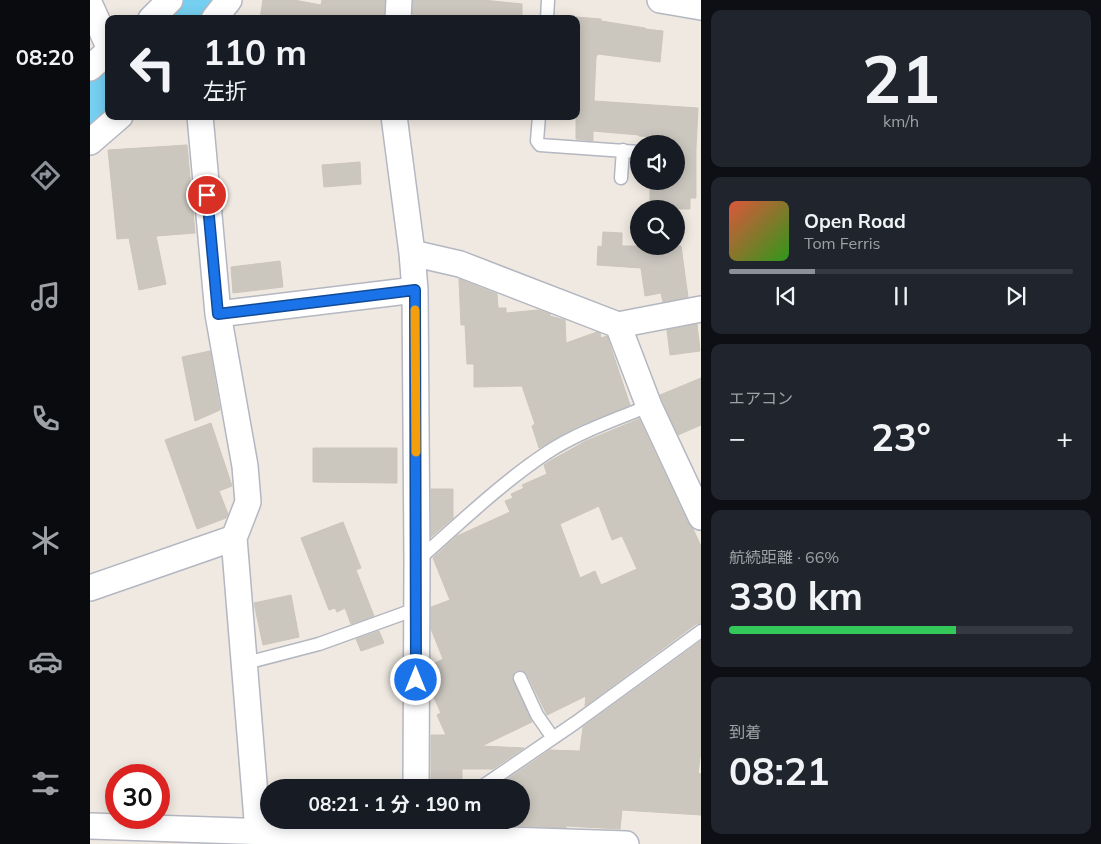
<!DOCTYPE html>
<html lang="ja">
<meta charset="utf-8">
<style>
body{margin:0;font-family:Mulish,"Noto Sans JP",sans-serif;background:#20242c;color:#f1f3f6;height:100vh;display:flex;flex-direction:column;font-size:19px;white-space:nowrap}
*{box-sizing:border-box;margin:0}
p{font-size:16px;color:#9ea1a6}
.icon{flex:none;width:28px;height:28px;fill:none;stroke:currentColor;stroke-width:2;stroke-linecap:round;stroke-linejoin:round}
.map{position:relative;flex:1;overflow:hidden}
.panel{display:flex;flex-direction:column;gap:10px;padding:10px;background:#0d0f14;width:400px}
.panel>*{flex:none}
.top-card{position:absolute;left:15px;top:15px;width:475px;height:105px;border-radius:10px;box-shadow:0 2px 12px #0003;background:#171b24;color:#f1f3f6;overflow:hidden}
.buttons{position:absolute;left:540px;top:135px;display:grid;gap:10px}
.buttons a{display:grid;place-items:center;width:55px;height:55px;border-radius:50%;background:#171b24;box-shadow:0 2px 12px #0003;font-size:25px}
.speed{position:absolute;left:15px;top:764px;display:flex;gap:10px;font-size:25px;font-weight:700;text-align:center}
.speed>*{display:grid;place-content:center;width:65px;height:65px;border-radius:50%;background:#171b24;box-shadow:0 2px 12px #0003;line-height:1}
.speed .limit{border:8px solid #d22;background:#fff;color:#111}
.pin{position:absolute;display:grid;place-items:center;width:42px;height:42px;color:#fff;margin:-21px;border:2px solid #fff;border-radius:50%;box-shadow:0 1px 5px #0007}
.me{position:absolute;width:55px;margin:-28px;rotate:0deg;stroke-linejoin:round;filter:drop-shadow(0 0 4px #0008)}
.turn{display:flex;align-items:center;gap:18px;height:105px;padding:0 15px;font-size:22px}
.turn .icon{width:65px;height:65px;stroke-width:2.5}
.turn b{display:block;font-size:35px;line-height:42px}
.big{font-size:38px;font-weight:700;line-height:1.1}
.panel .card{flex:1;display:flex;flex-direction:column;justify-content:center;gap:8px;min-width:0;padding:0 18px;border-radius:10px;background:#20242c}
.panel .dial{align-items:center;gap:0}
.dial b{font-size:65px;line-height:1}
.song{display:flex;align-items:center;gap:15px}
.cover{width:60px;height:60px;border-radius:8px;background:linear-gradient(135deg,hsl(10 70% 55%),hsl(110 70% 35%))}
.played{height:5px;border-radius:2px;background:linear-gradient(90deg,#8c9099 25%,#363941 25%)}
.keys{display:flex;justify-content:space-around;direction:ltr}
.heat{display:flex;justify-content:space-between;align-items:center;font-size:28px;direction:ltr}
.charge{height:8px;border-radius:4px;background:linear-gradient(90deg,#34c759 66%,#363941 0)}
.trip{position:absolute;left:170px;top:779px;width:270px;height:50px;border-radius:25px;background:#171b24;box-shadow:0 2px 12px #0003;font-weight:700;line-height:50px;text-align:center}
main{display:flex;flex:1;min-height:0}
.tabs{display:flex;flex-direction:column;width:90px;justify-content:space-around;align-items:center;background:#090b0e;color:#9ea1a6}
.tabs .icon{width:35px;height:35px}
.tabs .on{color:#8c9099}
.tabs b{font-size:22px;color:#f1f3f6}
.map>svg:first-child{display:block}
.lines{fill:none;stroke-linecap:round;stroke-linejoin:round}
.river{stroke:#75cff0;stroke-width:44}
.building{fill:#cbc7bf;stroke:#cbc5ba;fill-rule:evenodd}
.lane-casing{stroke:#b4b7c1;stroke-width:15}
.street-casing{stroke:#b4b7c1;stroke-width:28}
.lane{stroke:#fff;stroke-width:12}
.street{stroke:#fff;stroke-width:25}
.route-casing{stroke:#114b97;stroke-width:12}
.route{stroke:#1a73e8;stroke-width:9}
.slow{stroke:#f59e0b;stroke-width:9}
</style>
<main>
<nav class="tabs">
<b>08:20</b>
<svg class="icon on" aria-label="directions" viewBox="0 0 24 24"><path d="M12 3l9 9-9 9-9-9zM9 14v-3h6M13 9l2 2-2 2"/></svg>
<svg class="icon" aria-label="music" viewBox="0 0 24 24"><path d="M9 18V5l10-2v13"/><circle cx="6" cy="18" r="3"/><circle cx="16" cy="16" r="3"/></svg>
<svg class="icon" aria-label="phone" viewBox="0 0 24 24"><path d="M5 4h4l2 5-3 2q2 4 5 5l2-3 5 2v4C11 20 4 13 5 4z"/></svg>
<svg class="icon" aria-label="climate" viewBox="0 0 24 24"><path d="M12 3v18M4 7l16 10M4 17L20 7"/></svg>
<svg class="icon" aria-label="car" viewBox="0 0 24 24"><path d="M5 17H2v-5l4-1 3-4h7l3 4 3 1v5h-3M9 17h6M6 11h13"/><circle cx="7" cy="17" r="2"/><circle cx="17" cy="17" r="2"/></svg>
<svg class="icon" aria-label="filters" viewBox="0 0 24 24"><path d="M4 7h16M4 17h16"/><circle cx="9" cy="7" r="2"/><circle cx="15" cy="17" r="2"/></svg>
</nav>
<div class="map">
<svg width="611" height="844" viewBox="0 0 611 844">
<rect width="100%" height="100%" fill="#efe9e1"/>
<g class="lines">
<path class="river" d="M97,19L112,0
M0,111L19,93"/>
</g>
<path class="building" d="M173,0H204L231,5L232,0H295L294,19H170Z
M323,0H393L432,4V19H322Z
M486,17L511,19V21L555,28V29L573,31L570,62L508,54L506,57L504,101L608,108L606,148V198H600V209H560V181H586V144H583V138L549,136V135L503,131V141L486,139Z
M97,145L105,233L66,236L76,284L49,290L39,238L27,239L18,150Z
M270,162L271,184L234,187L232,165Z
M513,232L532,233V246H591L598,297L573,302L571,293L555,296L551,268L507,265L508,246L512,247Z
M190,261L193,287L143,293L141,267Z
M369,279L407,294L408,308H416V313L448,310L460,314V316L475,320L476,343L507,332L510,333L511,338L517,336L540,405L489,426L449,448L442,426L445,424L432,386L384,387V364H377L375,325H371Z
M607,324L610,351L580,355L577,330Z
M120,351L130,410L105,421L92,357Z
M611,378V425L588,435L570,395Z
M549,419L598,523L603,529L611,546V623L606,624L495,706L496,696L457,715L437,674L431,670L426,671L422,677L423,681L442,722L392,746L434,748L403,769H372V788H341V735H356L347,715L351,713L342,693L350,689L341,669V665L353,659L341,629V607L360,600L343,558L367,536L420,512L415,501L423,498L421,494L434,488L432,485L457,474L454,465L460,461L496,441ZM509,506L522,540L532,536L547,569L511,585L505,571L490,578L470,524Z
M121,423L142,486L129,491L138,514L136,518L107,529L75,440Z
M223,448H307V483L223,482Z
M341,489H363V518L341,537Z
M253,522L271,568L266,570L284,616L261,624L255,608L247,612L245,608L239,610L211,538Z
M201,595L209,637L173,645L164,603Z
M289,631L294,643L271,651L266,639Z
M611,641V751L608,773L611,774V815L532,810L530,829L476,826V828L410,825V820H431V788H412V783L460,750L490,751L493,727Z"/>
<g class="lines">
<g class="lane-casing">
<path id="lane" d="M457,19L458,0
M449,116L447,141L450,145L549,152
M531,178L533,150
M328,560C369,524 409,485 455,454C486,433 524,420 559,406
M156,663L229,644L326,609
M430,678L447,715L463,738
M390,788L485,723L611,631
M326,835L346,820"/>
</g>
<g class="street-casing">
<path id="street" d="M570,0L611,7
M0,5L19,47
M61,19L80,0
M124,19L139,0
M308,19L309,0
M0,68L19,51
M110,116L128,314L155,466L158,502L144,538L168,832
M304,116L322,253L325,290L327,560L326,788
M0,142L30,116
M322,253L370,264L528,325L611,309
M128,314L325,290
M528,325L559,406L611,517
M0,588L144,538
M0,826L536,844"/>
</g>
<use href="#lane" class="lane"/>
<use href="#street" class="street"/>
</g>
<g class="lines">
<g class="route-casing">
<path id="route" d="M117,195L128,314L325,290L326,680"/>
</g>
<use href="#route" class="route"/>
<path class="slow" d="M325,310L326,452"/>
</g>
</svg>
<div class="buttons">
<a><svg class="icon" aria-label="sound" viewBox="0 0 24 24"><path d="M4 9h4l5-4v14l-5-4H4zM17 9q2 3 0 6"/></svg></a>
<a><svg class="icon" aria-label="search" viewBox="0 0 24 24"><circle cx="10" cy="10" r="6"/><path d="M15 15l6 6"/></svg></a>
</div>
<div class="speed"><div class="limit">30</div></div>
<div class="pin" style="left:117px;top:195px;background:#d93025"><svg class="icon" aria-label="arrive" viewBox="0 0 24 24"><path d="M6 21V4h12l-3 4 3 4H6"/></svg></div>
<svg class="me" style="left:326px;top:680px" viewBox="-20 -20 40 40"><circle r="17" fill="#1a73e8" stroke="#fff" stroke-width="3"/><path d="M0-11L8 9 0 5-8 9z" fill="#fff"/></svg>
<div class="trip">08:21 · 1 分 · 190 m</div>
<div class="top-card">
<div class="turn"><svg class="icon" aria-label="left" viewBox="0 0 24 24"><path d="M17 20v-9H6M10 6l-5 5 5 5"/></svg><div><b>110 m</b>左折</div></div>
</div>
</div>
<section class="panel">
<div class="card dial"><b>21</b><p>km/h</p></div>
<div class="card">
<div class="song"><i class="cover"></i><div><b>Open Road</b><p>Tom Ferris</p></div></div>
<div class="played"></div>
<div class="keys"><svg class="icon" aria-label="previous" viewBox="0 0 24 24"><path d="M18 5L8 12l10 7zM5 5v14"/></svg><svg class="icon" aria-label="pause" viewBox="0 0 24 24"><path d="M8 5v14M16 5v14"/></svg><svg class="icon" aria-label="next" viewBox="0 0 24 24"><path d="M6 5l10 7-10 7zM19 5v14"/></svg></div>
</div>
<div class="card"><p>エアコン</p>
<div class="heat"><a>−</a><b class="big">23°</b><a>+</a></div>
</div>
<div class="card"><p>航続距離 · 66%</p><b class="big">330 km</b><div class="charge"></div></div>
<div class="card"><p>到着</p><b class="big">08:21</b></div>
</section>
</main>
